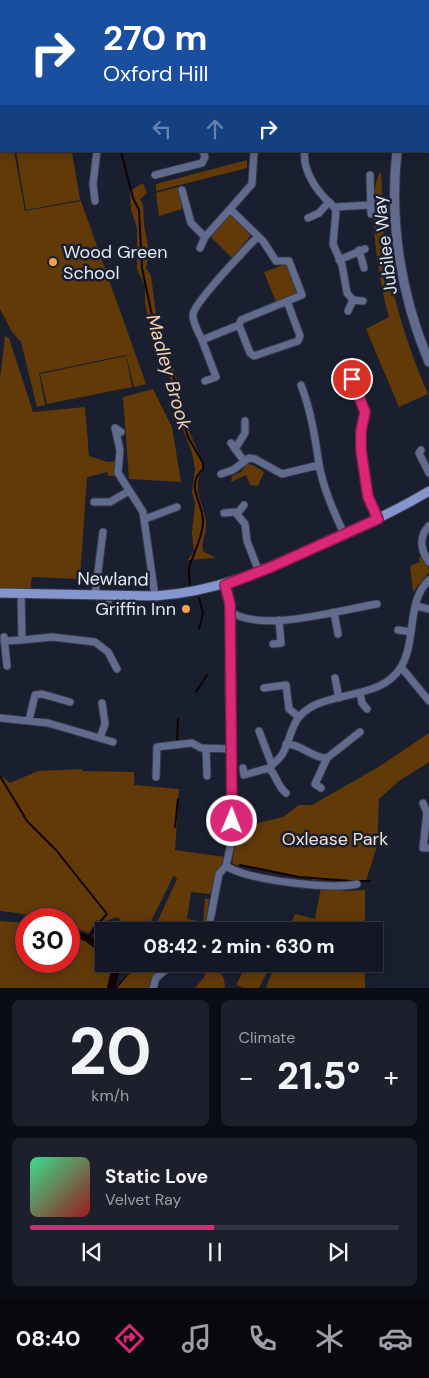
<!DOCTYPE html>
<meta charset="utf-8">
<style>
body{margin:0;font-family:"DM Sans",sans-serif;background:#1d202c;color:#f1f3f6;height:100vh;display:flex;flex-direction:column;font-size:19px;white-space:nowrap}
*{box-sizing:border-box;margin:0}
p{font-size:16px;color:#9d9fa6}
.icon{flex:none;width:28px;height:28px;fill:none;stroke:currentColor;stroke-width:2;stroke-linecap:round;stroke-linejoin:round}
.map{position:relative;height:988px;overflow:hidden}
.details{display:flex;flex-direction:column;gap:12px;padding:12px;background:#0b0d14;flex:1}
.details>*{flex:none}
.hud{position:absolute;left:0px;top:0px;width:430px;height:152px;box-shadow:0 2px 12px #0003,0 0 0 1px #333641;background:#1a4fa0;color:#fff;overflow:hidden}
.speed{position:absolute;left:15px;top:908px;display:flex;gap:10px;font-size:25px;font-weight:700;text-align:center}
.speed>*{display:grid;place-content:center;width:65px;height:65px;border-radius:50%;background:#141724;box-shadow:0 2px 12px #0003,0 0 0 1px #333641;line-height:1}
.speed .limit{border:8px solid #d22;background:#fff;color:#111}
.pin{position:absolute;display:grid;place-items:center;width:42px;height:42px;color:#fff;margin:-21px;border:2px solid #fff;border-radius:50%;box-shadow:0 1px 5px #0007}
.me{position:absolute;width:55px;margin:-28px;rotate:1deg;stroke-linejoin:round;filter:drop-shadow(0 0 4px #0008)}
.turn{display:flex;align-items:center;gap:18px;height:105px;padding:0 20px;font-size:22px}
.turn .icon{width:65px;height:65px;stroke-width:2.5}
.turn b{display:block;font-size:35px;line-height:42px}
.lanes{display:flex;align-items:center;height:48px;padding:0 20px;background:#0003;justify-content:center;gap:25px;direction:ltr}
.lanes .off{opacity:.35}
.big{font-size:38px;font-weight:800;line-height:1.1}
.details .tile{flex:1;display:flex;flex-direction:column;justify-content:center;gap:8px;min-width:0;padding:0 18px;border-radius:8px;background:#1d202c}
.details .dial{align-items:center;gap:0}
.dial b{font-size:65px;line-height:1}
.song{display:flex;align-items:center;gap:15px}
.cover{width:60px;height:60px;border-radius:8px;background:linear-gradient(135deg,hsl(150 70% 55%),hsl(0 70% 35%))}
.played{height:5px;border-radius:2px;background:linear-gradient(90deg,#db2777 50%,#333641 50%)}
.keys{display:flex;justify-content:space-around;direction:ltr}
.heat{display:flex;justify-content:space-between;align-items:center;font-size:28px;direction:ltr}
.details .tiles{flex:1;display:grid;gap:12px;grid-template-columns:1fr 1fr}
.tile:last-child{grid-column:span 2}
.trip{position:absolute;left:95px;top:922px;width:288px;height:50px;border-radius:0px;background:#141724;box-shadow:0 2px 12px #0003,0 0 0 1px #333641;font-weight:800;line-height:50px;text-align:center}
.dock{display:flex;height:80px;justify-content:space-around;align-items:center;background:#08090e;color:#9d9fa6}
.dock .icon{width:35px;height:35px}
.dock .active{color:#db2777}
.dock b{font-size:22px;color:#f1f3f6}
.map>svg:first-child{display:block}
.green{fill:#613a08}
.water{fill:#120200}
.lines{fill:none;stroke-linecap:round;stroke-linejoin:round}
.stream{stroke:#120200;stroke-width:2}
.building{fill:#474e61;stroke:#696f84}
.minor-casing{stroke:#363b4b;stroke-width:9}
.tertiary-casing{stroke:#363b4b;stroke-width:11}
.secondary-casing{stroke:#363b4b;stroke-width:11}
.minor{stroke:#606b8e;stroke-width:7}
.tertiary{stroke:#606b8e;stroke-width:9}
.secondary{stroke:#8596ce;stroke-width:9}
.route-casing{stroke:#8e194d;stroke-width:12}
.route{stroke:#db2777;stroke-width:9}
.poi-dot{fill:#f5a346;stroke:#1a1f30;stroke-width:2}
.labels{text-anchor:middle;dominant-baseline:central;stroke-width:5;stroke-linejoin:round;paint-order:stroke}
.street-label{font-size:18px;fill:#e3e7f3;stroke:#1a1f30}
.poi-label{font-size:18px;fill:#e3e7f3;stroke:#1a1f30;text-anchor:start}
.park-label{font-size:18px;fill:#f4e1cf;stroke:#1a1f30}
.water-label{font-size:19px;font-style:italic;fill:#f6d2ae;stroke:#1a1f30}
</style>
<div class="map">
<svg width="429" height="988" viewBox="0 0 429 988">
<rect width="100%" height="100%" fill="#1a1f30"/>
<path class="green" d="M0,126L1,151H14L25,211L81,201L146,384L134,387L126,355L39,373L45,405L37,407L21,342L12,332L0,309Z
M16,151H72L80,200L26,210Z
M247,160V168L156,191V184Z
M381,171C383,190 381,209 383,228C388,285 405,341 428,394L399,407L366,329L389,317C380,287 364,196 381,171Z
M143,183L147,193L140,199L143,205L144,224L149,253L146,268L151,276L157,321L179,385L186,424L204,465C190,491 203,499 206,523C207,533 201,541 203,551L216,558L188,560L194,551L192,533L195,503L192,492L195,469L192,453L176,411L174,385L159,360L145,304V286L137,269V228L131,210L130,191Z
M178,187L182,209L159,216L156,193Z
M228,216H232L251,235L232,258L210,236Z
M286,264L298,292L276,302L264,272Z
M5,336L9,338L33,412L85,407L89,456L108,462L115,461L114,476H109L107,472L87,477L80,579L32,577L30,591L0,590V380Z
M126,356L132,387L47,404L40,374Z
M153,389L172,427L181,482L129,479L123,397Z
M247,464L253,465L264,472L258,486L250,485L246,475L231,482L232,476L241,472Z
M419,557H422L428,566L429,572L413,592L410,566L420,562Z
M429,733V762L399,781L379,799L377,846L366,881L315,880L232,864L237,828L283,817L299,805H312L380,766Z
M82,769V771L134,772V785L179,789L175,850L225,857L210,894L191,892L187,919L203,922L205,899H209L205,931H153L177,879L174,875L146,931H104V939L101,930L114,926L121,921L118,917L102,922L97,920L89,933L69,926V919C45,919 23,913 0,911V775L10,783L38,771Z
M321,887L344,891L365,890V931H288L295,914L315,919Z
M0,921L26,923V961H69V935L85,941L104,955V964H110L111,970L107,988H0Z
M137,964H167L153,976L149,988H117Z
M247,964H271L259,988H244L236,985Z
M275,964H365V988H266Z
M217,966L224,979L225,988H195L205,976L204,974Z"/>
<path class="water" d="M69,929L88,935L104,946V955L85,941L69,935Z
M110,964H118L120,969L115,988L137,964L117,988H107L111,971Z"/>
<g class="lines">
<path class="stream" d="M166,1V0
M121,151L133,198L139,210L142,268L160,354L178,385L180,411L188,437L203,463V469C184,486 204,503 203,523C202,539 193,554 189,568C188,574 190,582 190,588
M199,598L203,613L199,629
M196,692L207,675
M177,742L178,719
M0,776L27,821L56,850L107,914L99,923
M175,827L178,799
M240,865L299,877L351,881
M358,881H370
M89,937L98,924"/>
</g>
<path class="building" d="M111,601V610L98,611V602Z"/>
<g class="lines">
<g class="minor-casing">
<path id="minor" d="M239,0V1
M333,0V1
M118,1L119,0
M198,1V0
M282,1V0
M254,151L252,184L230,209L263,241L276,261H289L302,295L246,318L241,320L239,325L202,340C199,333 192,322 193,314C196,300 246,249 258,236
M305,151C302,166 313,185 323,196C327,202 334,204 336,211L333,244L342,265L347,293L353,300L348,311
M155,175L202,163L205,157L203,151
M370,175L371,214
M182,190L191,223L205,237
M95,201L93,184L97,151
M335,207L370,205
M308,218L319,213L329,202
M200,248L205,237L230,209
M359,250L364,268
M339,260L365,249
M353,300L363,301
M239,325L250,353L254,356L298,341L300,336L287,301
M202,340L216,377L205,381
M348,369L365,412L361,431V450L368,497L377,519
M301,385C311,411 315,437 319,464C323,488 334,512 344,534
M121,432L115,428L120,450L118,473L143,512L155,596
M231,443L244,461
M235,449L245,433V421
M421,450L419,453L429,473
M221,474L233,470L249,458L255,459L282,474L319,465
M94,502H110L129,491
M224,513L235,512L245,524L247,541L259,572
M237,514L244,505
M145,519L177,507
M429,526C418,537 421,551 429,562
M21,593L22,640L52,637L95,642L108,652L117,669
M95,595L103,532
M416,606L429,609
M229,611C262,634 339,610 377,604
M334,612L338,634
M398,630L411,632
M4,637L7,666
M4,641L22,640
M273,644L281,643L279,620
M401,667L429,701
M335,678L339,698
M264,688L286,685L289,709L299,717
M360,693L362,703L367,709
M0,718L48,723L113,742
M29,720L35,695L42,694L70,702
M259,731L272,765
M100,738L105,724L102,703
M286,744C302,744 311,758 327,758L360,732
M206,748L207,776
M243,768L244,775L269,768
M156,777L157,747L192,743L201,748L231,749
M321,788L315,784L327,758
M286,793C277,786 277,776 269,768C274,762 281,759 284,751C294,730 291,717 315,705C342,692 384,696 401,667C417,640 406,602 429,580
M423,803L427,813L423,848H429
M226,866C247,880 332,890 357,884
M208,931L219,874L226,866L230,848L233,809L229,691L230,604L225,585
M153,988L156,978L172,964"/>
</g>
<g class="tertiary-casing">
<path id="tertiary" d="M422,1L423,0
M397,151C389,222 401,296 429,362"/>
</g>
<g class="secondary-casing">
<path id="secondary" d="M0,593L155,596C219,592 269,568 326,542C361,527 396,511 429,491"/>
</g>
<use href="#minor" class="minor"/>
<use href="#tertiary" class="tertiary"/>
<use href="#secondary" class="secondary"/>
</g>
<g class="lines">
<g class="route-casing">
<path id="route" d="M232,821L230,604L225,585L269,568L378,519L368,497L361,450V431L365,412L352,379"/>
</g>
<use href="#route" class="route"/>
</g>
<g class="poi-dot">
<circle cx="53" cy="262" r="5"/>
<circle cx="186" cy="609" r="5"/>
</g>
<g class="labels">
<g class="street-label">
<text transform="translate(385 245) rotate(-97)">Jubilee Way</text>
<text transform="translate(113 579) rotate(1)">Newland</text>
</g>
<g class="poi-label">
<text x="63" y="252">Wood Green<tspan x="63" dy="21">School</tspan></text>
<text x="176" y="609" text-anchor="end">Griffin Inn</text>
</g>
<g class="park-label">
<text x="335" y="839">Oxlease Park</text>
</g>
<g class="water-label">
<text transform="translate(169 372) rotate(74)">Madley Brook</text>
</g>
</g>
</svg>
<div class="speed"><div class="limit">30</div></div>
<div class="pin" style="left:352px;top:379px;background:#d93025"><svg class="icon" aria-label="arrive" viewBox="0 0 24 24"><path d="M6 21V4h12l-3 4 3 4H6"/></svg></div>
<svg class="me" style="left:232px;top:821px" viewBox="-20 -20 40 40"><circle r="17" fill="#db2777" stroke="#fff" stroke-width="3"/><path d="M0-11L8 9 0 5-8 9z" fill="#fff"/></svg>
<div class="trip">08:42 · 2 min · 630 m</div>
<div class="hud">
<div class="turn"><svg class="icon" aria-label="right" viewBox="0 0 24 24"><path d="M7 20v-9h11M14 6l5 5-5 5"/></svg><div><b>270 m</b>Oxford Hill</div></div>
<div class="lanes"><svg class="icon off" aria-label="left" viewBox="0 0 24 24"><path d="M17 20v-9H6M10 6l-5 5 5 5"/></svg><svg class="icon off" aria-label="ahead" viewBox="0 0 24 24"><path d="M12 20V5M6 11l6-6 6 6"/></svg><svg class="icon" aria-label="right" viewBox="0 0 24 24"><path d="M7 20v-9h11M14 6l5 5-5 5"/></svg></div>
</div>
</div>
<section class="details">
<div class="tiles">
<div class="tile dial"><b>20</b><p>km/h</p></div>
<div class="tile"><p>Climate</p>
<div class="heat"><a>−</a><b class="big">21.5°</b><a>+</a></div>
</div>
<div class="tile">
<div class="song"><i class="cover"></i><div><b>Static Love</b><p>Velvet Ray</p></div></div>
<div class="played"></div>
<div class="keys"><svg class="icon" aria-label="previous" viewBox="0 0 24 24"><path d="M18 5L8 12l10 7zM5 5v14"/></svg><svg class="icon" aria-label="pause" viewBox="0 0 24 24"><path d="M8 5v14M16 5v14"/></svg><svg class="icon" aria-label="next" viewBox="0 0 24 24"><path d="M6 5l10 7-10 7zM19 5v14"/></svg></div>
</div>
</div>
</section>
<nav class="dock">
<b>08:40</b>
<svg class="icon active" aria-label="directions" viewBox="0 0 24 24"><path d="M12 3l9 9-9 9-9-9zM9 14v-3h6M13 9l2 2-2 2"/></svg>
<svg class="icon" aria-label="music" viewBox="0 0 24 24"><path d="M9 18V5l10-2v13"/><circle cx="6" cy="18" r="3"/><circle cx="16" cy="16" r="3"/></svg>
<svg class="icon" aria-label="phone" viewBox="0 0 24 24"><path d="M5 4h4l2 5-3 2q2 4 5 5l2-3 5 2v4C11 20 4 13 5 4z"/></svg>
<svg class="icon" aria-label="climate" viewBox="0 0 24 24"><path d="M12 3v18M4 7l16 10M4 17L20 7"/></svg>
<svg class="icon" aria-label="car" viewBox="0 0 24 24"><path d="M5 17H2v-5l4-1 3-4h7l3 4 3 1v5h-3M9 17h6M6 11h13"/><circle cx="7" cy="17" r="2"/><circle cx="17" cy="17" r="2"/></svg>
</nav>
